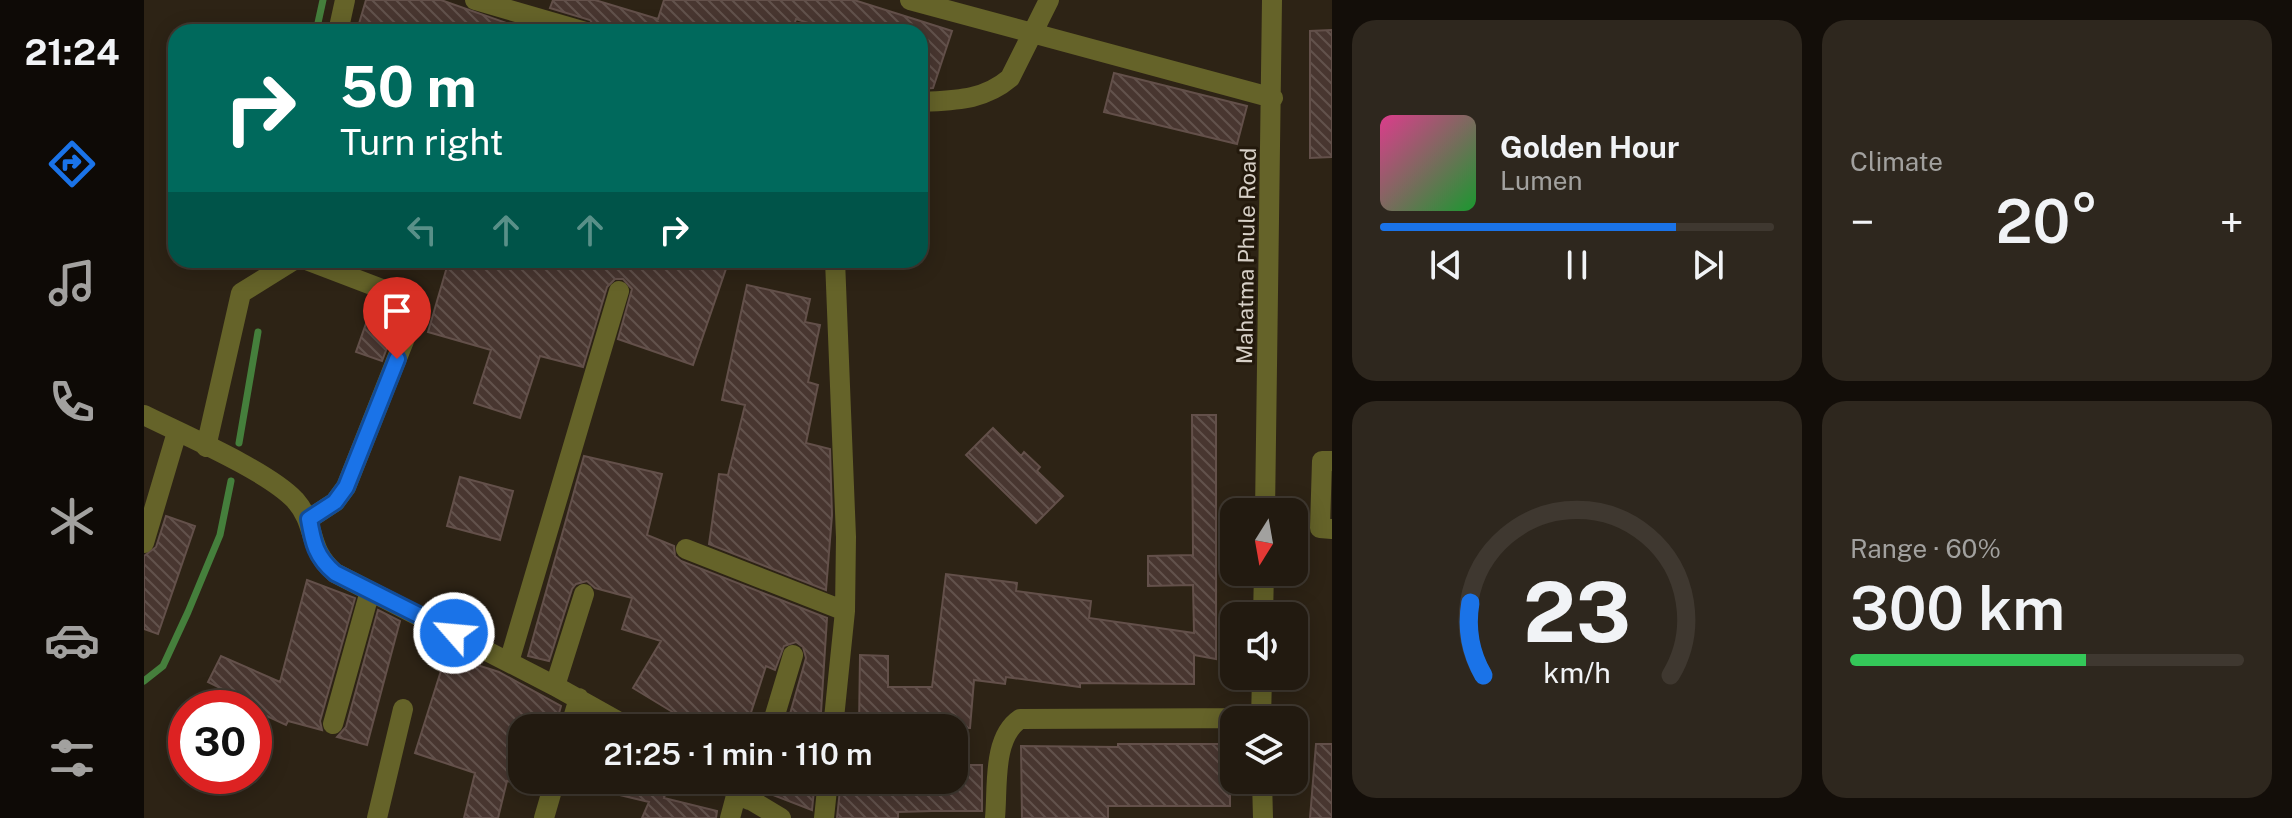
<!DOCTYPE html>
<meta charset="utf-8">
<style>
body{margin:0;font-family:"Public Sans",sans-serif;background:#2e271e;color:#f1f3f6;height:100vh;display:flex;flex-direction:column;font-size:30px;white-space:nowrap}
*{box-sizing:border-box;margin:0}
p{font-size:26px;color:#a2a19f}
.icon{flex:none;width:44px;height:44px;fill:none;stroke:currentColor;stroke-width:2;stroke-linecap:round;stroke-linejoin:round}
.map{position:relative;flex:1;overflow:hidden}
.drawer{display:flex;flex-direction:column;gap:20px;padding:20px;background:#130e09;width:960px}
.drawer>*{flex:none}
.banner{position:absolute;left:24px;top:24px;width:760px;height:244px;border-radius:24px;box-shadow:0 4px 20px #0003,0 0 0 2px #3f3830;background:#00695c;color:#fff;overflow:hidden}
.needle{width:52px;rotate:191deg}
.controls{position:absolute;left:1076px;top:498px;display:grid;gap:16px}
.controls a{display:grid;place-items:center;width:88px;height:88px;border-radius:16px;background:#221a10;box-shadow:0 4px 20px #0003,0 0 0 2px #3f3830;font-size:40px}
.speed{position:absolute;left:24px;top:690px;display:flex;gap:16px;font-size:40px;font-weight:700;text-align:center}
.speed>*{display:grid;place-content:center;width:104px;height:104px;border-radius:50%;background:#221a10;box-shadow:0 4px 20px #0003,0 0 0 2px #3f3830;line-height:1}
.speed .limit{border:12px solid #d22;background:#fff;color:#111}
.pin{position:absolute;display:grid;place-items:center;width:68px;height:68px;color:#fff;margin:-82px -34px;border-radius:50% 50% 50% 0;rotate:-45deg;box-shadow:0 0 8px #0007}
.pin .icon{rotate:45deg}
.me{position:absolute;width:88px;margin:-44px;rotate:297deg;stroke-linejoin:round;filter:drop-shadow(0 0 6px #0008)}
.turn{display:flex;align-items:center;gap:28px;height:168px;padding:0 40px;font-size:36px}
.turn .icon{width:104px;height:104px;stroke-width:2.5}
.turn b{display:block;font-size:56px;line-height:68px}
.lanes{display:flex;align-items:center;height:76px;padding:0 40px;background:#0003;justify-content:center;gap:40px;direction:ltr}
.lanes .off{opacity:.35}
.big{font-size:60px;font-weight:600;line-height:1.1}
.drawer .tile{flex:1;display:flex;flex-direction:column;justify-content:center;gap:12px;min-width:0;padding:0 28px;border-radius:24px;background:#2e271e}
.drawer .dial{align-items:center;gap:0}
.dial svg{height:208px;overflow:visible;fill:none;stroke:#3f3830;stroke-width:7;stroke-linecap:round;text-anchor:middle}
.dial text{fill:#f1f3f6;stroke:none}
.song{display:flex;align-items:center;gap:24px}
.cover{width:96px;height:96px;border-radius:12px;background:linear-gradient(135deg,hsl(330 70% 55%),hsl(130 70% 35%))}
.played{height:8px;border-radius:4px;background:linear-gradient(90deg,#1a73e8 75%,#3f3830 75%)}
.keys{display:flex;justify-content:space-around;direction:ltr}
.heat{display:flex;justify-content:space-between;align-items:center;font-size:44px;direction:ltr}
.charge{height:12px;border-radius:6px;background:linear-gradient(90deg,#34c759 60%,#3f3830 0)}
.drawer .tiles{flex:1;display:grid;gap:20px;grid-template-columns:repeat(2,1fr)}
.trip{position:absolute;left:364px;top:714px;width:460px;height:80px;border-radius:24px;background:#221a10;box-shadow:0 4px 20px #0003,0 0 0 2px #3f3830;font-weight:600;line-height:80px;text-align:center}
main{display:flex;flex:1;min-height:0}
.tabs{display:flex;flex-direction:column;width:144px;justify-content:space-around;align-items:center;background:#0e0a06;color:#a2a19f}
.tabs .icon{width:56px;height:56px}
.tabs .selected{color:#1a73e8}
.tabs b{font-size:36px;color:#f1f3f6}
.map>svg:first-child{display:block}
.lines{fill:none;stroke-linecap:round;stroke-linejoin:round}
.stream{stroke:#457f3c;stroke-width:7}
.building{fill:url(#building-back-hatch);stroke:#63504a;stroke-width:2}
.minor{stroke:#656329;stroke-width:20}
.route-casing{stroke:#114b97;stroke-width:20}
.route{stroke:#1a73e8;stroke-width:14}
.labels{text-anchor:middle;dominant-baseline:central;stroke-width:6;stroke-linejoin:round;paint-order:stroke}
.street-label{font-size:22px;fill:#d7d0c7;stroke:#23190c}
</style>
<main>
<nav class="tabs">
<b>21:24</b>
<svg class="icon selected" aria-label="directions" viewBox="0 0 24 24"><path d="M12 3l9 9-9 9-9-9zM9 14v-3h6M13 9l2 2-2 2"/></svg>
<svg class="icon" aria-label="music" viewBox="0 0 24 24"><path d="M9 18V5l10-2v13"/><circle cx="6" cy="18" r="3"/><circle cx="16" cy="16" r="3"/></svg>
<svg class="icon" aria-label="phone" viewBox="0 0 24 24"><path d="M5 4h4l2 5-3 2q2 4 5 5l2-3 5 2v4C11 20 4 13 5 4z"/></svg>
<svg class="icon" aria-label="climate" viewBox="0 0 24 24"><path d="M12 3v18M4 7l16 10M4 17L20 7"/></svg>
<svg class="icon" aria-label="car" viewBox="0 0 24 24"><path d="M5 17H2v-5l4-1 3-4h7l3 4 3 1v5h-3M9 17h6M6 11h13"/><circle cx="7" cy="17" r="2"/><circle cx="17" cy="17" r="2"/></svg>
<svg class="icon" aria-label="filters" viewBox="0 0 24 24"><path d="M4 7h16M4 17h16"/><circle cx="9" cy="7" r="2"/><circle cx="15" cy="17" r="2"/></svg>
</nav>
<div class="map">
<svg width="1188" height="818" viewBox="0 0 1188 818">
<defs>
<pattern id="building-back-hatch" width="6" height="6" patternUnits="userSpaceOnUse" patternTransform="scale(2)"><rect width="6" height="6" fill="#483630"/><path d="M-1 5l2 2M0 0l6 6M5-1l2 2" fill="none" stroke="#62524c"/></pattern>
</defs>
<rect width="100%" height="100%" fill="#2d2315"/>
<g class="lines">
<path class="stream" d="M172,32L179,0
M95,443L114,332
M0,681L19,666L44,612L76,535L87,481"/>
</g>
<path class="building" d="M222,0H297L388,32H230L214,27Z
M409,0H451L514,19L520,0H710L808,31L789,88L776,89V32H692L652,19L648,32H455L446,20L406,8Z
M1188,30V157L1166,158V31Z
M970,73L1103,106L1093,144L960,112Z
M305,260H585L549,365L474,339L488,289L479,279H471L463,287L439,367L396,356L376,418L330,403L347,350L284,332Z
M603,285L666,299L661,322L676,325L664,382L674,385L662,443L686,449L688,515L682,590L565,544L575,474L584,475L601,405L578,400Z
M225,315L252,324L238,361L212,352Z
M1048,415H1072V659L1050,655V684L936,683V687L862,677L861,684L830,680L826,728H715L716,655L744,656V687H788L802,574L873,583L872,591L947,601L945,618L1050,633L1049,585L1004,586V556L1049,555Z
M849,428L877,456L880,452L896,467L893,471L919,496L892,523L822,455Z
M440,456L518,474L503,535L530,546L531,556L537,561L683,618L676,728H642L662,658L659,647L652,642L640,646L631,670L622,666L602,728H555L489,688L517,641L478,629L488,598L451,588L443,581L432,584L428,589L405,661L384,656Z
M316,477L369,491L356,540L303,526Z
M22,516L51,526L14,634L0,629V556L12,547Z
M163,580L211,598L176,721L178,730L144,721L142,725L97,704L99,699L64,682L77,656L136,682Z
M234,610L256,621L223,745L193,737L202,727Z
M302,655L355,672L417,706L411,728H378V785L363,781L354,818H320L331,773L271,753Z
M974,744H1086V806H964V818H878L877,746L974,747Z
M1172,744H1188V818H1166Z
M810,765H838V811H788L754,812V818H693L697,780H810Z
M442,780H526L520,798L573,811L572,818H498L505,802L442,787Z
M624,780H671L668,810L621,792Z"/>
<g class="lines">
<path class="minor" d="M331,0L442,32
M766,0L1129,98
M194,32L201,0
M776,102C810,100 839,101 866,78L905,0
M162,260L259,297L267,313L263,333L202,487L191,502L165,519
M0,415C38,434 124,471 151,500C174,526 162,548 191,573L411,686L486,728
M62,447L97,293L150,260
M1188,461H1178L1176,528L1188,529
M1121,512L1128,0
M0,543L33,432
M542,549L701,611
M1119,616L1120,572
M365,662L475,291
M411,686L440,594
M1117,720L1118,676
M189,724L226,591
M426,728L435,698
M627,728L649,655
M689,728L701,611L702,537L691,260
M573,780L637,818
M1118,780L1119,818
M605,800L611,780
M233,818L259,709
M400,818L411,780
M586,818L593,792
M680,818L684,780
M851,818C854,787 848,738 876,719L1117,718"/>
</g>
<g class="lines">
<g class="route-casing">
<path id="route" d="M253,359L202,487L191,502L165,519C169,543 172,557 191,573L310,633"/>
</g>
<use href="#route" class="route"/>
</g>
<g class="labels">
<g class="street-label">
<text transform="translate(1102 256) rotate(-89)">Mahatma Phule Road</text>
</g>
</g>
</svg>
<div class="controls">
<a><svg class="needle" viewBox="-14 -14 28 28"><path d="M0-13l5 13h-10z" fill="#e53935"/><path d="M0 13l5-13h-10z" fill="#a2a19f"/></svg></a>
<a><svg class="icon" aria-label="sound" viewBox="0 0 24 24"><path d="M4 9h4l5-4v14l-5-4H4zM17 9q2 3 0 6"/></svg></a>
<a><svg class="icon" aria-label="layers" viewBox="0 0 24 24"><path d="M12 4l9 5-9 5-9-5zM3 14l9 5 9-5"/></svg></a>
</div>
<div class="speed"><div class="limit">30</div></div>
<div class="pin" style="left:253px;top:359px;background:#d93025"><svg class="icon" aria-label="arrive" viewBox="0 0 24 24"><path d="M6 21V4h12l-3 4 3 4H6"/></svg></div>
<svg class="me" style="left:310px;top:633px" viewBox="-20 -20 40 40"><circle r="17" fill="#1a73e8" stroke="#fff" stroke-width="3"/><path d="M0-11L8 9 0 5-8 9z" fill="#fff"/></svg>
<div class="trip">21:25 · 1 min · 110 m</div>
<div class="banner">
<div class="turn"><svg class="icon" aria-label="right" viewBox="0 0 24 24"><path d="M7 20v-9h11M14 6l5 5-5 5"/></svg><div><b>50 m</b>Turn right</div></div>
<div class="lanes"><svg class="icon off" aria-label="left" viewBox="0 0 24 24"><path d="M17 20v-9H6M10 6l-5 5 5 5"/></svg><svg class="icon off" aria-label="ahead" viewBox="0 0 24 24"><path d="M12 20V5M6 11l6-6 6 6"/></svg><svg class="icon off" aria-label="ahead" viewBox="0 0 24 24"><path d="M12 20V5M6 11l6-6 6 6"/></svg><svg class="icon" aria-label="right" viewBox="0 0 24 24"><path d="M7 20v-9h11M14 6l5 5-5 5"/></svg></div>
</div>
</div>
<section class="drawer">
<div class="tiles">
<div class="tile">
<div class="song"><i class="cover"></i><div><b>Golden Hour</b><p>Lumen</p></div></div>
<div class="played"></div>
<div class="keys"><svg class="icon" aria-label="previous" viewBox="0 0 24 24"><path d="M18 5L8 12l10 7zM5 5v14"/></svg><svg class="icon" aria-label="pause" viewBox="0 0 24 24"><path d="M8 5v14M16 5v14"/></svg><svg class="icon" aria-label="next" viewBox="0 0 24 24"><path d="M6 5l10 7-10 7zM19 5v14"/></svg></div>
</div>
<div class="tile"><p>Climate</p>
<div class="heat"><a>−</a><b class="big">20°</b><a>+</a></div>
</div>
<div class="tile dial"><svg viewBox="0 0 100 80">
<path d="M14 69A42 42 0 1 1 86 69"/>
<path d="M14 69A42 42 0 0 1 9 41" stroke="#1a73e8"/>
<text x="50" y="56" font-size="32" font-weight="700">23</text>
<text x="50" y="72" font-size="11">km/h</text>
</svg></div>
<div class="tile"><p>Range · 60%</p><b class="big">300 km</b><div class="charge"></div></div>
</div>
</section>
</main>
